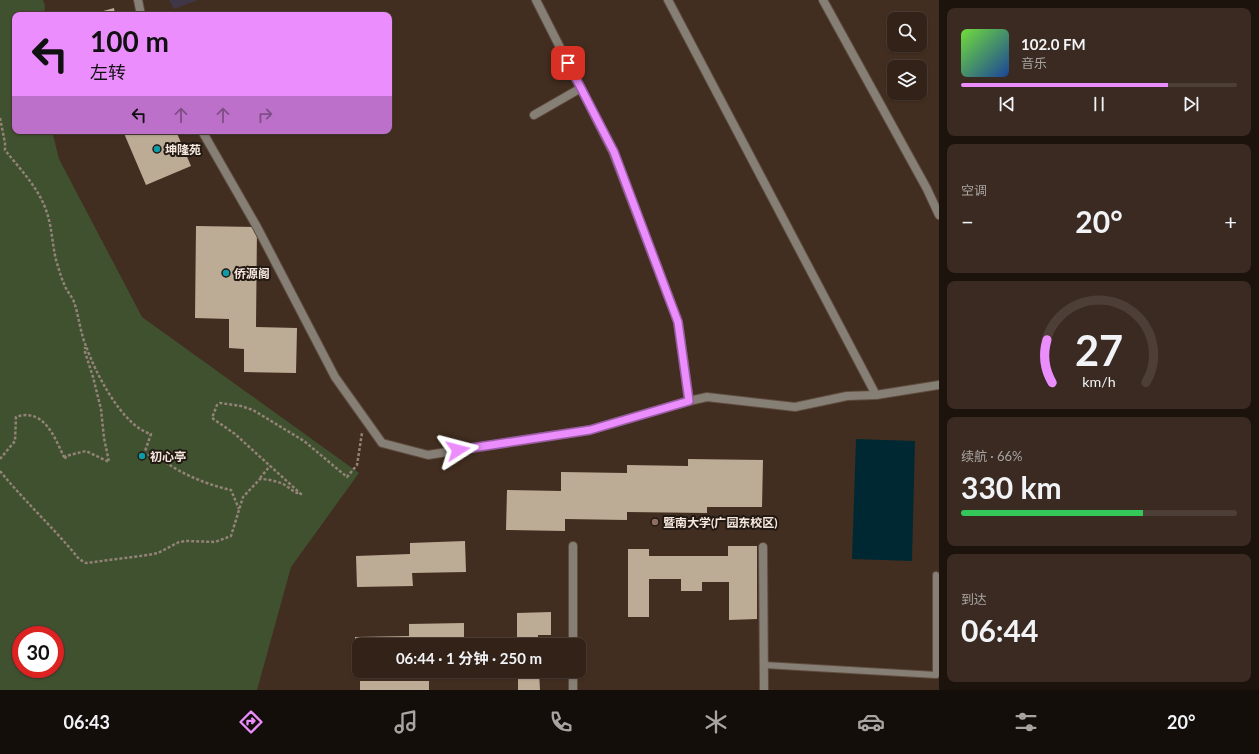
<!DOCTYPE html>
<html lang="zh">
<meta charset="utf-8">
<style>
body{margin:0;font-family:Lato,"Noto Sans SC",sans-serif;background:#3a2a21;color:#f1f3f6;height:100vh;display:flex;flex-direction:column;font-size:15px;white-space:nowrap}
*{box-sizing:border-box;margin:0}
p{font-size:13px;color:#a8a4a2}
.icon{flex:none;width:22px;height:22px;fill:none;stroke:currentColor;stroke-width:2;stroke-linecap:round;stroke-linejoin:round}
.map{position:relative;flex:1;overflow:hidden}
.side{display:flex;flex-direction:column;gap:8px;padding:8px;background:#1c130d;width:320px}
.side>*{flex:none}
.guide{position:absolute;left:12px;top:12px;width:380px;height:122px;border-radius:8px;box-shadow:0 1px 3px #0004,0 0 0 1px #4d3f37;background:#eb8dfc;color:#111;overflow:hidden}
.fabs{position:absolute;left:887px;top:12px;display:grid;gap:8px}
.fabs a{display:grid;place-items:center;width:40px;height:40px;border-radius:8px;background:#322218;box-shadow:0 1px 3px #0004,0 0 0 1px #4d3f37;font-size:20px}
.speed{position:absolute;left:12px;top:626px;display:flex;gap:8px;font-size:20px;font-weight:700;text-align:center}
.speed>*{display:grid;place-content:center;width:52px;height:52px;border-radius:50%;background:#322218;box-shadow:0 1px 3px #0004,0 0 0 1px #4d3f37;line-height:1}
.speed .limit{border:6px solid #d22;background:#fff;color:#111}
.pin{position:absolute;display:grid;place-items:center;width:34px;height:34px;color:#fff;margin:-17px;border-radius:8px;box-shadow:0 2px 6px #0006}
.me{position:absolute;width:44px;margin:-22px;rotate:81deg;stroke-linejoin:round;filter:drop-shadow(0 0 3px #0008)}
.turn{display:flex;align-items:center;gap:14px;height:84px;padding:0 12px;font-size:18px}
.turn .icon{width:52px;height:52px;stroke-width:2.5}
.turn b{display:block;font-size:28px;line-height:34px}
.lanes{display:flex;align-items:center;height:38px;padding:0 12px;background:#0003;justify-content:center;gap:20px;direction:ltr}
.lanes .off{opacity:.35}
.big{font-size:30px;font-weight:700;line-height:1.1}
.side .tile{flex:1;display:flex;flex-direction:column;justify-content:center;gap:6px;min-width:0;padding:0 14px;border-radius:8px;background:#3a2a21}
.side .dial{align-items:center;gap:0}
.dial svg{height:104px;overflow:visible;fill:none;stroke:#4d3f37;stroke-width:7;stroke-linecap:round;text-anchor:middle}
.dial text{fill:#f1f3f6;stroke:none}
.song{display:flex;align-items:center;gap:12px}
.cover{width:48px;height:48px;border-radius:6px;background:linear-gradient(135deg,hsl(100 70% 55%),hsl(220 70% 35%))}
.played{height:4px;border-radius:2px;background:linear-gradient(90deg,#eb8dfc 75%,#4d3f37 75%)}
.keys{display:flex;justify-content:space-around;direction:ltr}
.heat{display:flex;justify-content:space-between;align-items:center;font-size:22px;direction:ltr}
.charge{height:6px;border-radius:3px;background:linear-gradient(90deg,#34c759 66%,#4d3f37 0)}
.trip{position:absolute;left:352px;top:638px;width:234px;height:40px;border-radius:8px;background:#322218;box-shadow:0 1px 3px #0004,0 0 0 1px #4d3f37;font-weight:700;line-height:40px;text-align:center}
.tab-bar{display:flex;height:64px;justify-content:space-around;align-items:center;background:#140e0a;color:#a8a4a2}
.tab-bar .icon{width:28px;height:28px}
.tab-bar .active{color:#eb8dfc}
.tab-bar b{font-size:18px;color:#f1f3f6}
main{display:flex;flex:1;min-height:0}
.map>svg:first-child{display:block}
.medical{fill:#3f3747}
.green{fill:#3f512f;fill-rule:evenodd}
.water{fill:#002832}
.building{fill:#bdac95}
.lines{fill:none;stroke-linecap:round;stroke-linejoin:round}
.lane-casing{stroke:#5f4c3f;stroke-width:8}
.street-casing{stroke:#5f4c3f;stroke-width:10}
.path{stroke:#938276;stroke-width:2.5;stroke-dasharray:3 2;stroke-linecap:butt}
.lane{stroke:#867f75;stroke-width:6}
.street{stroke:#867f75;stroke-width:8}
.route-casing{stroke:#995ca4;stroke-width:10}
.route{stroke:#eb8dfc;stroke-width:7}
.culture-dot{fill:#0f9aa8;stroke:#221912;stroke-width:1.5}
.education-dot{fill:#8d6e63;stroke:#221912;stroke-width:1.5}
.labels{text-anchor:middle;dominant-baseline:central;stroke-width:4;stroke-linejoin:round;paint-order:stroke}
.poi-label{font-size:12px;font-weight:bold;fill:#f6e8df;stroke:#221912;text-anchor:start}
</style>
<main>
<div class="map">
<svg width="939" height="690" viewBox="0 0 939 690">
<rect width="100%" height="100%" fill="#422e20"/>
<path class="medical" d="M169,0H198L174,9Z"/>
<path class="green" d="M0,0H43L45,6L44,15H15V131H52L59,159L142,317L359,473L291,567L257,690H0ZM21,635H55V669H21Z"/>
<path class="water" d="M856,439L915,441L912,561L852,559Z"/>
<path class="building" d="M114,8L115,15H89Z
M123,131H176L191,166L146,185Z
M196,226L257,227L256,327L297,328L296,373L244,372V349L229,348V319L195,318Z
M139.5 456a2.5 2.5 0 1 1 5 0a2.5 2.5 0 1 1-5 0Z
M688,459L763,460L762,507H707V513L627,512V520L565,519V531L506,530L507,490L561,491V472L627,473V465L688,466Z
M465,541L466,572L412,573L413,586L357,587L356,556L410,554V543Z
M728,546H757V619L729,620V582H702V591H681V579H649V617H628V549H649V556H728Z
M551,612V635H538V645H517V613Z
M464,623V645H359V669H356L355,637L409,636V624Z
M518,671H539L540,690H518Z
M360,681H429V690H360Z"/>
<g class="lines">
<g class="lane-casing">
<path id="lane" d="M764,665L936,675V575"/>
</g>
<g class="street-casing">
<path id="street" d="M138,0L141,15
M536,0L613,152L678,322L689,401L707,397L795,407L847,396L876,395L668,0
M823,0L927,189L939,215
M534,115L581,88
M202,131L257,227L335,377L382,443L428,455L590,430L689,401
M876,395L939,385
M573,546V645
M763,547L764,690
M573,671V690"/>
</g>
<path class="path" d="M0,118L5,143V150C19,168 38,187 46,210C52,226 52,243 56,260C59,269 61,278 65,286C67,292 72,296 74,302C79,316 80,332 86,346C95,372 122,426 151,434L144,454C159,455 165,463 178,470C194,479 213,486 231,490L239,509
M0,459L15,441L16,417C45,407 55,439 65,459L66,456L86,451L109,462L104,438L101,409L93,377L85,352V347
M0,471C25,502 54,528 79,559L86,563L148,555L158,553L179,542L187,541L215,542L231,536L243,497L260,479C268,479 276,481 283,484C289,487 294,493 301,494L235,434L212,418L217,405L220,403L241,406L253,410L304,441L347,477L357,465L362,433
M260,478L270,466"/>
<use href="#lane" class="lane"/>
<use href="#street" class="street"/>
</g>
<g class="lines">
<g class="route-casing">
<path id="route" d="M458,450L590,430L689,401L678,322L614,152L568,63"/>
</g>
<use href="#route" class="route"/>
</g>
<g class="culture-dot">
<circle cx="157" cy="149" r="4"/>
<circle cx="226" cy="273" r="4"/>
<circle cx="142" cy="456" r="4"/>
</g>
<circle class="education-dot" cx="655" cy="522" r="4"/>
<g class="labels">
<g class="poi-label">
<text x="165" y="149">坤隆苑</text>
<text x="234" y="273">侨源阁</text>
<text x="150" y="456">初心亭</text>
<text x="663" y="522">暨南大学(广园东校区)</text>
</g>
</g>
</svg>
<div class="fabs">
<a><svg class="icon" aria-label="search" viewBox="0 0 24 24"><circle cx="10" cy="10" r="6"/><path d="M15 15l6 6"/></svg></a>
<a><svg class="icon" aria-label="layers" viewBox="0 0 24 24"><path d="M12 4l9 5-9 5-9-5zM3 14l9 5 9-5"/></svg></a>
</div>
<div class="speed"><div class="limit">30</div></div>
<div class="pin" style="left:568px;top:63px;background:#d93025"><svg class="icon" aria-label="arrive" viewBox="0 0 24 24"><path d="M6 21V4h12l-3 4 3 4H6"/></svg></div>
<svg class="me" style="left:458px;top:450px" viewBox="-20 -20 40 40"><path d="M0-17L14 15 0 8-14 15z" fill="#eb8dfc" stroke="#fff" stroke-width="4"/></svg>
<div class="trip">06:44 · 1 分钟 · 250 m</div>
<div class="guide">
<div class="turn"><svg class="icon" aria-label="left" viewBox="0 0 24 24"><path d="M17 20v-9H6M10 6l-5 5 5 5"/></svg><div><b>100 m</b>左转</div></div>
<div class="lanes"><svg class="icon" aria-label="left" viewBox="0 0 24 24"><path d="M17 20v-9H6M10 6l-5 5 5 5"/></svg><svg class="icon off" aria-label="ahead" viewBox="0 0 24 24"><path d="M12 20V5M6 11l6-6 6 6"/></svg><svg class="icon off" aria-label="ahead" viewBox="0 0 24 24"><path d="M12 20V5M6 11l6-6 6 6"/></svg><svg class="icon off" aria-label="right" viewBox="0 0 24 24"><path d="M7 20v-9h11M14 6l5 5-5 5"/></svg></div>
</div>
</div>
<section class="side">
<div class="tile">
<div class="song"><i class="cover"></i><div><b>102.0 FM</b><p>音乐</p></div></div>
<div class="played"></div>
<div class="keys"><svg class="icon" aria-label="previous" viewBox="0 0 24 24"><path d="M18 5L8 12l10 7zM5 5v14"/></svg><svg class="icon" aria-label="pause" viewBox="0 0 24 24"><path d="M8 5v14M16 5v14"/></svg><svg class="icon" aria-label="next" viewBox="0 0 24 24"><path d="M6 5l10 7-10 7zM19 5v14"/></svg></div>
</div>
<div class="tile"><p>空调</p>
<div class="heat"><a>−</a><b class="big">20°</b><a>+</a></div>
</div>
<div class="tile dial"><svg viewBox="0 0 100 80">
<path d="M14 69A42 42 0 1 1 86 69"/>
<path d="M14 69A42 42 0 0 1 10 36" stroke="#eb8dfc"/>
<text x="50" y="56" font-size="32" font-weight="700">27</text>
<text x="50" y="72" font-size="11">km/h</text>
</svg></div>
<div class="tile"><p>续航 · 66%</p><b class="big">330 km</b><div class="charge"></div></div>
<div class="tile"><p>到达</p><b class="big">06:44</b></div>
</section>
</main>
<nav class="tab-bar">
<b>06:43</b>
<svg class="icon active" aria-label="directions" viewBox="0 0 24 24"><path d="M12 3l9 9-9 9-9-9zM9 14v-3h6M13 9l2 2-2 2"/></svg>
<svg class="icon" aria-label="music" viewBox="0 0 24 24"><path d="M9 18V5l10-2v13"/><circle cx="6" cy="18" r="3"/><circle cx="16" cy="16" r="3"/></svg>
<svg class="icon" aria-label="phone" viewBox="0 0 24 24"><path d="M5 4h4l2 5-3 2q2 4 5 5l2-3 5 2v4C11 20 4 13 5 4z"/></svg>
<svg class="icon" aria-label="climate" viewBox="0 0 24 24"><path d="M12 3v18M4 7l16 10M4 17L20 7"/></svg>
<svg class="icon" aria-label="car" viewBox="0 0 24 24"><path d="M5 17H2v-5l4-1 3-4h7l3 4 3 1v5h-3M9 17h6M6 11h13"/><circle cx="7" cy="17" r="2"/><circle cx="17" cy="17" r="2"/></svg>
<svg class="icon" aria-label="filters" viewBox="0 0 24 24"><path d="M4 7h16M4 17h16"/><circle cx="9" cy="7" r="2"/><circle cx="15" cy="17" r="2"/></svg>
<b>20°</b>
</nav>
